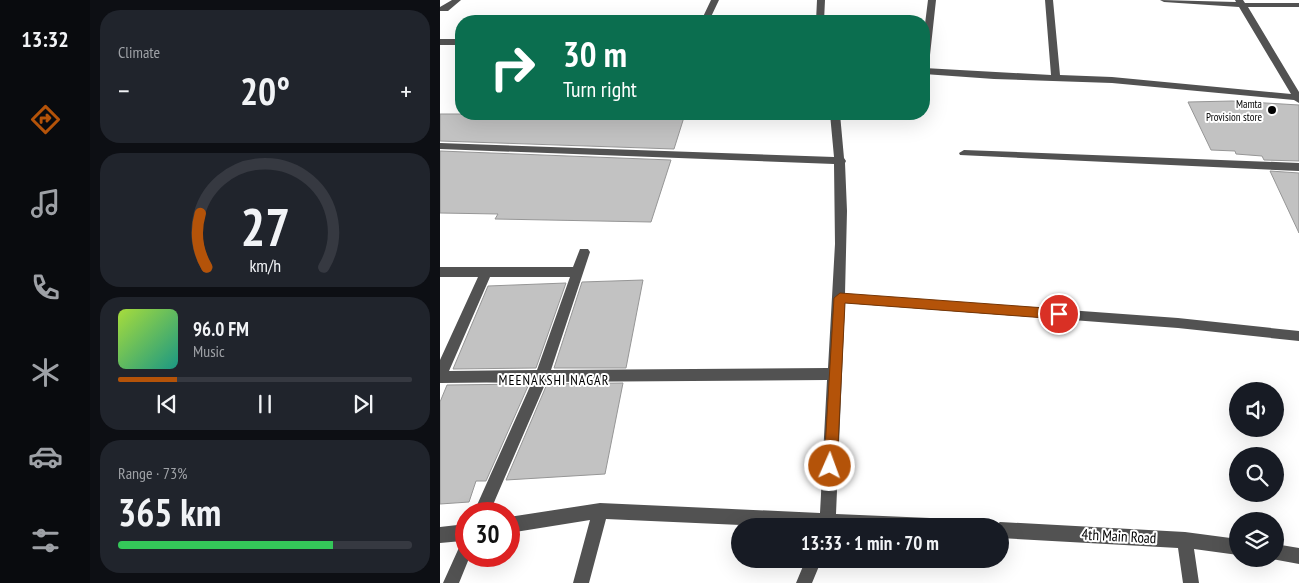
<!DOCTYPE html>
<meta charset="utf-8">
<style>
body{margin:0;font-family:"PT Sans Narrow",sans-serif;background:#20242c;color:#f1f3f6;height:100vh;display:flex;flex-direction:column;font-size:19px;white-space:nowrap}
*{box-sizing:border-box;margin:0}
p{font-size:16px;color:#9ea1a6}
.icon{flex:none;width:28px;height:28px;fill:none;stroke:currentColor;stroke-width:2;stroke-linecap:round;stroke-linejoin:round}
.map{position:relative;flex:1;overflow:hidden}
.panel{display:flex;flex-direction:column;gap:10px;padding:10px;background:#0d0f14;width:350px}
.panel>*{flex:none}
.guide{position:absolute;left:15px;top:15px;width:475px;height:105px;border-radius:20px;box-shadow:0 5px 20px #0002;background:#0b6e4f;color:#fff;overflow:hidden}
.tools{position:absolute;left:789px;top:382px;display:grid;gap:10px}
.tools a{display:grid;place-items:center;width:55px;height:55px;border-radius:50%;background:#171b24;box-shadow:0 5px 20px #0002;font-size:25px}
.speed{position:absolute;left:15px;top:502px;display:flex;gap:10px;font-size:25px;font-weight:700;text-align:center}
.speed>*{display:grid;place-content:center;width:65px;height:65px;border-radius:50%;background:#171b24;box-shadow:0 5px 20px #0002;line-height:1}
.speed .limit{border:8px solid #d22;background:#fff;color:#111}
.pin{position:absolute;display:grid;place-items:center;width:42px;height:42px;color:#fff;margin:-21px;border:2px solid #fff;border-radius:50%;box-shadow:0 1px 5px #0007}
.me{position:absolute;width:55px;margin:-28px;rotate:2deg;stroke-linejoin:round;filter:drop-shadow(0 0 4px #0008)}
.turn{display:flex;align-items:center;gap:18px;height:105px;padding:0 25px;font-size:22px}
.turn .icon{width:65px;height:65px;stroke-width:2.5}
.turn b{display:block;font-size:35px;line-height:42px}
.big{font-size:38px;font-weight:800;line-height:1.1}
.panel .widget{flex:1;display:flex;flex-direction:column;justify-content:center;gap:8px;min-width:0;padding:0 18px;border-radius:20px;background:#20242c}
.panel .dial{align-items:center;gap:0}
.dial svg{height:130px;overflow:visible;fill:none;stroke:#363941;stroke-width:7;stroke-linecap:round;text-anchor:middle}
.dial text{fill:#f1f3f6;stroke:none}
.song{display:flex;align-items:center;gap:15px}
.cover{width:60px;height:60px;border-radius:8px;background:linear-gradient(135deg,hsl(80 70% 55%),hsl(170 70% 35%))}
.played{height:5px;border-radius:2px;background:linear-gradient(90deg,#b45309 20%,#363941 20%)}
.keys{display:flex;justify-content:space-around;direction:ltr}
.heat{display:flex;justify-content:space-between;align-items:center;font-size:28px;direction:ltr}
.charge{height:8px;border-radius:4px;background:linear-gradient(90deg,#34c759 73%,#363941 0)}
.trip{position:absolute;left:291px;top:518px;width:278px;height:50px;border-radius:25px;background:#171b24;box-shadow:0 5px 20px #0002;font-weight:800;line-height:50px;text-align:center}
main{display:flex;flex:1;min-height:0}
.dock{display:flex;flex-direction:column;width:90px;justify-content:space-around;align-items:center;background:#090b0e;color:#9ea1a6}
.dock .icon{width:35px;height:35px}
.dock .selected{color:#b45309}
.dock b{font-size:22px;color:#f1f3f6}
.map>svg:first-child{display:block}
.building{fill:#c2c2c2;stroke:#969696}
.lines{fill:none;stroke-linecap:round;stroke-linejoin:round}
.minor{fill:#525252;fill-rule:evenodd}
.route{fill:#b45309;stroke:#753606}
.poi-dot{fill:#000;stroke:#fff;stroke-width:2}
.labels{text-anchor:middle;dominant-baseline:central;stroke-width:4;stroke-linejoin:round;paint-order:stroke}
.far-poi-label{font-size:11px;fill:#000;stroke:#fff;text-anchor:end}
.neighbourhood-label{font-size:14px;letter-spacing:1px;fill:#000;stroke:#fff}
.near-street-label{font-size:15px;fill:#000;stroke:#fff}
</style>
<main>
<nav class="dock">
<b>13:32</b>
<svg class="icon selected" aria-label="directions" viewBox="0 0 24 24"><path d="M12 3l9 9-9 9-9-9zM9 14v-3h6M13 9l2 2-2 2"/></svg>
<svg class="icon" aria-label="music" viewBox="0 0 24 24"><path d="M9 18V5l10-2v13"/><circle cx="6" cy="18" r="3"/><circle cx="16" cy="16" r="3"/></svg>
<svg class="icon" aria-label="phone" viewBox="0 0 24 24"><path d="M5 4h4l2 5-3 2q2 4 5 5l2-3 5 2v4C11 20 4 13 5 4z"/></svg>
<svg class="icon" aria-label="climate" viewBox="0 0 24 24"><path d="M12 3v18M4 7l16 10M4 17L20 7"/></svg>
<svg class="icon" aria-label="car" viewBox="0 0 24 24"><path d="M5 17H2v-5l4-1 3-4h7l3 4 3 1v5h-3M9 17h6M6 11h13"/><circle cx="7" cy="17" r="2"/><circle cx="17" cy="17" r="2"/></svg>
<svg class="icon" aria-label="filters" viewBox="0 0 24 24"><path d="M4 7h16M4 17h16"/><circle cx="9" cy="7" r="2"/><circle cx="15" cy="17" r="2"/></svg>
</nav>
<section class="panel">
<div class="widget"><p>Climate</p>
<div class="heat"><a>−</a><b class="big">20°</b><a>+</a></div>
</div>
<div class="widget dial"><svg viewBox="0 0 100 80">
<path d="M14 69A42 42 0 1 1 86 69"/>
<path d="M14 69A42 42 0 0 1 10 36" stroke="#b45309"/>
<text x="50" y="56" font-size="32" font-weight="700">27</text>
<text x="50" y="72" font-size="11">km/h</text>
</svg></div>
<div class="widget">
<div class="song"><i class="cover"></i><div><b>96.0 FM</b><p>Music</p></div></div>
<div class="played"></div>
<div class="keys"><svg class="icon" aria-label="previous" viewBox="0 0 24 24"><path d="M18 5L8 12l10 7zM5 5v14"/></svg><svg class="icon" aria-label="pause" viewBox="0 0 24 24"><path d="M8 5v14M16 5v14"/></svg><svg class="icon" aria-label="next" viewBox="0 0 24 24"><path d="M6 5l10 7-10 7zM19 5v14"/></svg></div>
</div>
<div class="widget"><p>Range · 73%</p><b class="big">365 km</b><div class="charge"></div></div>
</section>
<div class="map">
<svg width="859" height="583" viewBox="0 0 859 583">
<rect width="100%" height="100%" fill="#fff"/>
<path class="building" d="M792,101L859,105V161L824,160L822,156L796,154L795,151L771,150L748,102Z
M0,114H245L234,149L0,141Z
M0,151L231,160L211,222L55,219L58,214L0,213Z
M830,171L859,173V233Z
M203,280L186,368H114L142,282Z
M126,283L96,368L13,369L48,286Z
M183,383L165,474L66,480L107,384Z
M89,384L46,481H36L29,502L0,504V402L7,385Z"/>
<g class="lines">
<path class="minor" d="M12,0H21L8,11H0V7Z
M271,0H279L269,21H261Z
M377,0H385L384,21H376Z
M488,0H496L489,64L484,67V32Z
M605,0H613L620,75L672,77L851,94L799,7L724,2L720,0L796,2L795,0H803L805,3H859V7H808L859,92V103L854,100L672,83L554,79L484,74V68L611,75Z
M0,39H21V45H0Z
M390,114H400L404,158L406,161L405,163L407,211L405,294L738,318L859,331V341L738,328L405,303L396,514L490,518L496,520L498,526H323L166,519L149,583H133L150,520L69,533V517L160,503L380,513L387,380L106,382L49,514H33L92,382L0,383V360L38,277H0V267H133L140,249H148L150,252L111,370L388,368L395,244L394,164L0,149V143L394,157ZM50,277H130L97,370L9,371Z
M524,150L859,163V171L520,155L519,153Z
M560,522L745,532L798,539V555L754,549L759,583H743L738,548L560,538V526H554Z
M26,524V556H30L19,583H3L22,541L0,543V527Z
M835,544L859,548V564L832,559H835Z
M366,559H382L372,583H356Z"/>
</g>
<path class="route" d="M400,293L619,309L623,311L624,314L623,317L619,319L405,303L397,466L395,470L390,472L386,470L384,466L394,298Z"/>
<circle class="poi-dot" cx="832" cy="110" r="5"/>
<g class="labels">
<g class="far-poi-label">
<text x="822" y="104">Mamta<tspan x="822" dy="13">Provision store</tspan></text>
</g>
<g class="neighbourhood-label">
<text x="114" y="380">MEENAKSHI NAGAR</text>
</g>
<g class="near-street-label">
<text transform="translate(679 536) rotate(3)">4th Main Road</text>
</g>
</g>
</svg>
<div class="tools">
<a><svg class="icon" aria-label="sound" viewBox="0 0 24 24"><path d="M4 9h4l5-4v14l-5-4H4zM17 9q2 3 0 6"/></svg></a>
<a><svg class="icon" aria-label="search" viewBox="0 0 24 24"><circle cx="10" cy="10" r="6"/><path d="M15 15l6 6"/></svg></a>
<a><svg class="icon" aria-label="layers" viewBox="0 0 24 24"><path d="M12 4l9 5-9 5-9-5zM3 14l9 5 9-5"/></svg></a>
</div>
<div class="speed"><div class="limit">30</div></div>
<div class="pin" style="left:619px;top:314px;background:#d93025"><svg class="icon" aria-label="arrive" viewBox="0 0 24 24"><path d="M6 21V4h12l-3 4 3 4H6"/></svg></div>
<svg class="me" style="left:390px;top:466px" viewBox="-20 -20 40 40"><circle r="17" fill="#b45309" stroke="#fff" stroke-width="3"/><path d="M0-11L8 9 0 5-8 9z" fill="#fff"/></svg>
<div class="trip">13:33 · 1 min · 70 m</div>
<div class="guide">
<div class="turn"><svg class="icon" aria-label="right" viewBox="0 0 24 24"><path d="M7 20v-9h11M14 6l5 5-5 5"/></svg><div><b>30 m</b>Turn right</div></div>
</div>
</div>
</main>
